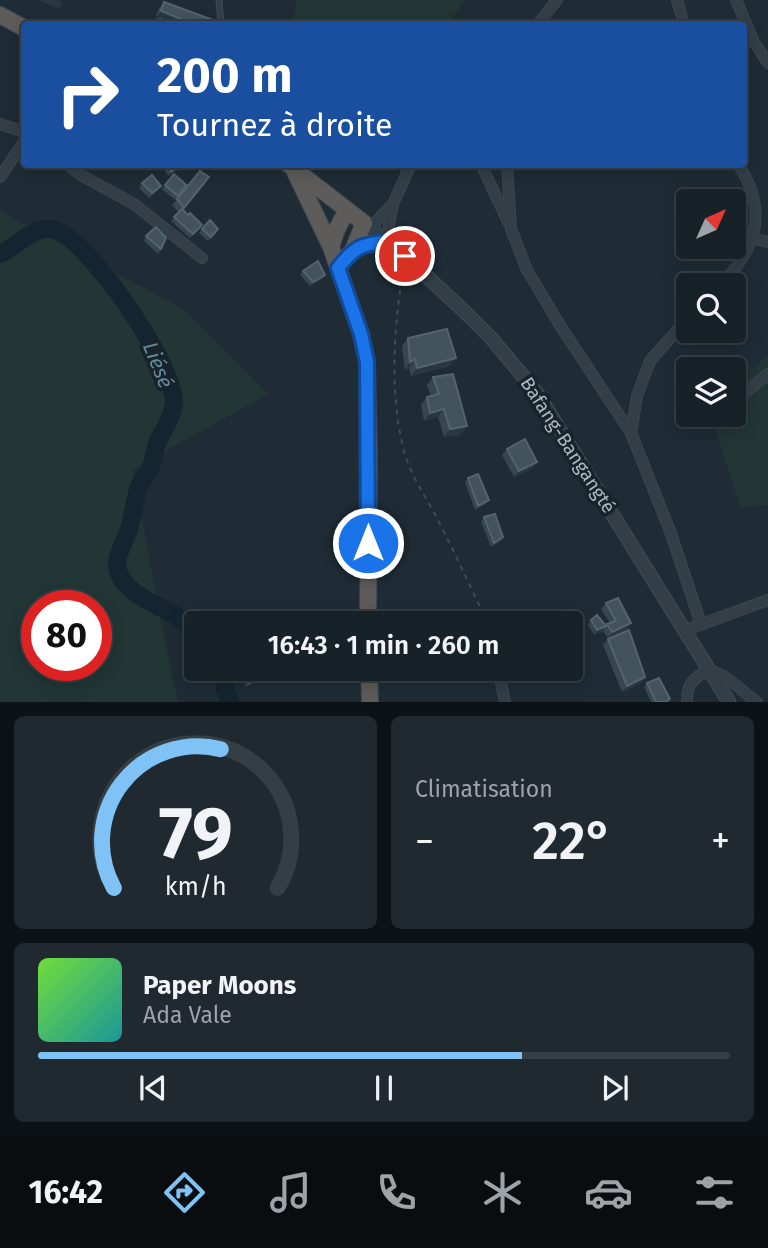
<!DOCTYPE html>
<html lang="fr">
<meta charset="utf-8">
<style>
body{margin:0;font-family:"Fira Sans",sans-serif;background:#202930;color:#f1f3f6;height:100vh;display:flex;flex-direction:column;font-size:26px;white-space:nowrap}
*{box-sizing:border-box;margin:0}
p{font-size:23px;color:#9ea3a8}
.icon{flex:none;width:38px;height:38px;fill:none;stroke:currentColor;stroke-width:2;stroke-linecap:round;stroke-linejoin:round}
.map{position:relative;height:702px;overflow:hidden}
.details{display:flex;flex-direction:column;gap:14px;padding:14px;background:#0d1216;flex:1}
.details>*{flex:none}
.hud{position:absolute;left:21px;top:21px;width:726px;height:147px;border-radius:7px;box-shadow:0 4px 18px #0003,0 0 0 2px #363e45;background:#1a4fa0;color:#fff;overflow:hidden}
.needle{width:46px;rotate:45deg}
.fabs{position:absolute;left:676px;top:189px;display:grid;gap:14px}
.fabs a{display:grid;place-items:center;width:70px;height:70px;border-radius:7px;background:#172128;box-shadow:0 4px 18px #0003,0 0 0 2px #363e45;font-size:35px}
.speed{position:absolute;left:21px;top:590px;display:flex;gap:14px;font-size:35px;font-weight:700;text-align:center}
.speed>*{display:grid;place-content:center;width:91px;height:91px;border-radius:50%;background:#172128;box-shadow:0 4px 18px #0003,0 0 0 2px #363e45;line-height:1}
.speed .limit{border:10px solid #d22;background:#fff;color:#111}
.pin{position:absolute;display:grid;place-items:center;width:60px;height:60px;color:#fff;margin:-30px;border:4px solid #fff;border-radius:50%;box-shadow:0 2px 7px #0007}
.me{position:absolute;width:77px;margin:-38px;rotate:0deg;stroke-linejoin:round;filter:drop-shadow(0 0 5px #0008)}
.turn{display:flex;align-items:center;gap:24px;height:147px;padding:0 21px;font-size:32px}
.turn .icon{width:91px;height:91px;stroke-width:2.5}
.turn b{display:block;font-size:49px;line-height:60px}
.big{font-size:52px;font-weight:600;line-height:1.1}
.details .tile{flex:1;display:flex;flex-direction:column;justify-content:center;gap:10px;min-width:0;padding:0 24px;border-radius:10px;background:#202930}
.details .dial{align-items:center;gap:0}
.dial svg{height:182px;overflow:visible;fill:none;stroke:#363e45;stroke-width:7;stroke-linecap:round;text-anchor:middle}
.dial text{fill:#f1f3f6;stroke:none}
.song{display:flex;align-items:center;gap:21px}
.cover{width:84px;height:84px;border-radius:10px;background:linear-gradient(135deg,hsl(100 70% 55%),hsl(180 70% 35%))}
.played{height:7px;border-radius:4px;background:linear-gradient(90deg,#7fc2f5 70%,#363e45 70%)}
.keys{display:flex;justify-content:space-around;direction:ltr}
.heat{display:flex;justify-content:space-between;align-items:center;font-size:38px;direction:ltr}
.details .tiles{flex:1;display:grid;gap:14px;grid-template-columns:1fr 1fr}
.tile:last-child{grid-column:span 2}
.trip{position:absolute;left:184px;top:611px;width:399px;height:70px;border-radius:7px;background:#172128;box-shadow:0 4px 18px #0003,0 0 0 2px #363e45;font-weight:600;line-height:70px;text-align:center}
.menu{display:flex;height:112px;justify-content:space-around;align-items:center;background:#090d10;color:#9ea3a8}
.menu .icon{width:49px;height:49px}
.menu .current{color:#7fc2f5}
.menu b{font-size:32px;color:#f1f3f6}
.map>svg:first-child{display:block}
.green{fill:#213635;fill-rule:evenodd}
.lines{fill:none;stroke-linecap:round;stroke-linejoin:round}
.river{stroke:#142531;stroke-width:18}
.service-casing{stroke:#3c474f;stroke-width:7}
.minor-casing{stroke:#3c474f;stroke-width:12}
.tertiary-casing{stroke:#3c474f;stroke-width:15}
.trunk-casing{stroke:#3d4950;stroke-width:18}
.path{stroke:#3a4f4c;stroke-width:2;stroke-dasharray:5 5;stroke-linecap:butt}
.service{stroke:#333e46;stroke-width:4.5}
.minor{stroke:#333e46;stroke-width:10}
.tertiary{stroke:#333e46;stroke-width:12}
.trunk{stroke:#5e5c5b;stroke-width:16}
.wall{fill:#374752}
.shaded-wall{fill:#283741}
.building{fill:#43535e;stroke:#54636e;stroke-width:2}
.route-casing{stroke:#114b97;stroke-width:18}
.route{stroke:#1a73e8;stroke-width:12}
.labels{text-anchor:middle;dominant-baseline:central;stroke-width:7;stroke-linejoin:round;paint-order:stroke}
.street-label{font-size:19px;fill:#acb9c3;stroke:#18232a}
.water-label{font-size:21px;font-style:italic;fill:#668aa2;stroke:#18232a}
</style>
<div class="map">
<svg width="768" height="702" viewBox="0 0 768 702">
<rect width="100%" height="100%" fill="#1f2c35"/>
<path class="green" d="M297,0H464L449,24H292Z
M0,211L183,309L268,394L133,469L160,617L178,702H0ZM37,606H96V665H37Z
M768,356V505L740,507L711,415H733V382Z"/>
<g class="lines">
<path class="river" d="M0,254C16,247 32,227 52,229C87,235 177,369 174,404C172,417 165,428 159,439C154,448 154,460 150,469C148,474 144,478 141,482C134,497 134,513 129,529C126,540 117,553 117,564C117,588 153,604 170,612C179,617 188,625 196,631
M227,668L225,689L230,702"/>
<g class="service-casing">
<path id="service" d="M219,0L221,24"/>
</g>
<g class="minor-casing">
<path id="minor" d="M677,0L684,24
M736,0L754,42L768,63
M538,24L557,0
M0,124L24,132
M67,164L79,174L134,204L202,258
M481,164L508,222
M507,164L511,229L527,270L561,327L631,433
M0,177L24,142
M370,228L393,204L411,164
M754,239L768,242
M386,242L393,204
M721,285C758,246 768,210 738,164
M688,318L650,361L637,396L631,433L670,531L701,624
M737,399L768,374
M686,630L768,600
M498,668L505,702
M687,702C687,691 688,685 697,677C717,659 739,691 757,702"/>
</g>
<g class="tertiary-casing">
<path id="tertiary" d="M364,223L405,256L466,313L492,339L537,393L729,702"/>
</g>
<g class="trunk-casing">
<path id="trunk" d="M0,15L24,28
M288,164L364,223L353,250L338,268
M295,172L331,247
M347,210L337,229L331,247L361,334L367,362L369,453L368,623
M353,250L364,244L386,242
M369,668L370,702"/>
</g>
<path class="path" d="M403,270C394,327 389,394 404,451C411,477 427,498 439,522C456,555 471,589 488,623"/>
<use href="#service" class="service"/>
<use href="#minor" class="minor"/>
<use href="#tertiary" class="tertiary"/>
<use href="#trunk" class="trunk"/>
</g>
<path class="wall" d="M164,2L211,24H155L158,21L155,19L158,10Z
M161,164H182L179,168L168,176Z
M209,177L183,210L202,225L190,238L171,221L179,213L172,205L177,199Z
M142,183L158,190L149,198L139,188Z
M165,185H186L175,200L162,189Z
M202,229L215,233L208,241L199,233Z
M146,236L161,249L158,254L144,241Z
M303,271L325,275L322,279L310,286L300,275Z
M408,338L450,366L411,376L409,368L405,370L402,346Z
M433,377L461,435L444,437L438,417L424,421L421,405L427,397L431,396L427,385Z
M507,449L537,462L533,468L514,477L502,455Z
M468,478L489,500L486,504L475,510L465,482Z
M484,517L503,537L500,542L491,547L481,522Z
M606,603L627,629L608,638L603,631L594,635L588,625L591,620L606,626L610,623L601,609Z
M608,639L645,677L641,683L622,692L603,645Z
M241,668H261V679L246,687L240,670Z
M647,683L669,702H651L644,687Z"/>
<path class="shaded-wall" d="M38,0H58L63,2L59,9Z
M161,11L188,22L186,24H168L155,19Z
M182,164L179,168L168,176L171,172Z
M325,275L322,279L310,286L313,282Z
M456,358L450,366L411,376L417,368Z
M415,359L409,368L405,370L410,362Z
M444,409L438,417L424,421L430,413Z
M467,426L461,435L444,437L450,429Z
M537,462L533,468L514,477L519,471Z
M489,500L486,504L475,510L478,506Z
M503,537L500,542L491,547L494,543Z
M631,623L627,629L608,638L612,632Z
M606,626L603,631L594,635L597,630Z
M264,675L261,679L246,687L249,683Z
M645,677L641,683L622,692L627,686Z"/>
<path class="building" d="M164,2L213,20L211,24H187L188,22L161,11Z
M160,19L175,24H157Z
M167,164H181L171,172Z
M200,171L209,177L184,208L177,199Z
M174,174L186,185L178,196L165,185Z
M152,175L161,186L152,193L142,183Z
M182,209L188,215L190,213L202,225L193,234L174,217Z
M210,220L218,229L211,237L202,229Z
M156,227L166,238L161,249L146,236Z
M318,261L325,275L313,282L303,271Z
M447,329L456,358L417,368L415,359L410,362L408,338Z
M453,374L467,426L450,429L444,409L430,413L427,397L439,394L433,377Z
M525,439L537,462L519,471L507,449Z
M478,474L489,500L478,506L468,478Z
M495,514L503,537L494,543L484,517Z
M618,598L631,623L612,632L607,624L616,621L606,603Z
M597,615L606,626L597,630L591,620Z
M629,630L645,677L627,686L608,639Z
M244,668H261L264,675L249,683Z
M659,678L670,699L666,702H656L647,683Z"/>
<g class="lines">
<g class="route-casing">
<path id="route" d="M368,543L367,362L361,334L338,268C354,248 360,244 386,242L405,256"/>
</g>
<use href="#route" class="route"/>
</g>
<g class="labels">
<g class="street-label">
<text transform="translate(568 445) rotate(57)">Bafang-Bangangté</text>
</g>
<g class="water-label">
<text transform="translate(158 365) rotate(68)">Liésé</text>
</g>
</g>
</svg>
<div class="fabs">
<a><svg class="needle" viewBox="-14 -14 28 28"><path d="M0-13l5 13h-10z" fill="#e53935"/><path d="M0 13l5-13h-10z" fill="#9ea3a8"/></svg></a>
<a><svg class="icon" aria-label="search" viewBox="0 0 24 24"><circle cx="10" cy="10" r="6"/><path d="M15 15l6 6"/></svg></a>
<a><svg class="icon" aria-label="layers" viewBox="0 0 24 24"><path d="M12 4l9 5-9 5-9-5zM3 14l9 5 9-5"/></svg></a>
</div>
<div class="speed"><div class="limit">80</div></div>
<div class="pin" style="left:405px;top:256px;background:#d93025"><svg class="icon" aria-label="arrive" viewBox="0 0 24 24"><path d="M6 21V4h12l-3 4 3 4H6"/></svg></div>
<svg class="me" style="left:368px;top:543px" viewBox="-20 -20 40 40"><circle r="17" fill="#1a73e8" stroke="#fff" stroke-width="3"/><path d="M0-11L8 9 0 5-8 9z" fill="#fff"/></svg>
<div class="trip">16:43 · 1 min · 260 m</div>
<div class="hud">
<div class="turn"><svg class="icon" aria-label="right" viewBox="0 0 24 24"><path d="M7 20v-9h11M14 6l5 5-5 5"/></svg><div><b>200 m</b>Tournez à droite</div></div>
</div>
</div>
<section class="details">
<div class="tiles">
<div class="tile dial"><svg viewBox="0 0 100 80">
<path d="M14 69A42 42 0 1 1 86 69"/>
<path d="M14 69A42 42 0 0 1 61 8" stroke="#7fc2f5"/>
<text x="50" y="56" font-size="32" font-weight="700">79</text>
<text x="50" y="72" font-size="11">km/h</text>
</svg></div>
<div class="tile"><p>Climatisation</p>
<div class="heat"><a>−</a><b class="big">22°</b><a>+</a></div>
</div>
<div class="tile">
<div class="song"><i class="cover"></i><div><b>Paper Moons</b><p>Ada Vale</p></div></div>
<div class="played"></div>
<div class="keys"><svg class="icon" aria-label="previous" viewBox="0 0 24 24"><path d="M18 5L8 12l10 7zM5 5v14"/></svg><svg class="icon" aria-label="pause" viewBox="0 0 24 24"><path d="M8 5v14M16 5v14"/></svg><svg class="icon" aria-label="next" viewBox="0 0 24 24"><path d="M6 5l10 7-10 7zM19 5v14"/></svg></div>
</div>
</div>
</section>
<nav class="menu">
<b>16:42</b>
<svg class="icon current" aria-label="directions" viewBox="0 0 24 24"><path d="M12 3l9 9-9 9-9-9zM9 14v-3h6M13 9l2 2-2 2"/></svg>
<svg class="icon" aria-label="music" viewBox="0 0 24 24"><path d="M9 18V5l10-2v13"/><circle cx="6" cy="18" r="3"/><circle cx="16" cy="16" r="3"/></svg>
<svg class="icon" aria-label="phone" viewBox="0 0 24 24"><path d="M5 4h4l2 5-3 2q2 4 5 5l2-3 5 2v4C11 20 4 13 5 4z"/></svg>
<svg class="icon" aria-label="climate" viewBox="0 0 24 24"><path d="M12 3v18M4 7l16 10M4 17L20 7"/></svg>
<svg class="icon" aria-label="car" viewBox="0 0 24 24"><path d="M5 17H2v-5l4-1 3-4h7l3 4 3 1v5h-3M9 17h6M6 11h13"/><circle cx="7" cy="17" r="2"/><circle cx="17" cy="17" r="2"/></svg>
<svg class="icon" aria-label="filters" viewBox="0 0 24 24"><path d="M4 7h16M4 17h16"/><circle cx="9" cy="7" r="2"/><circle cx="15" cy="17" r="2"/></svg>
</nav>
